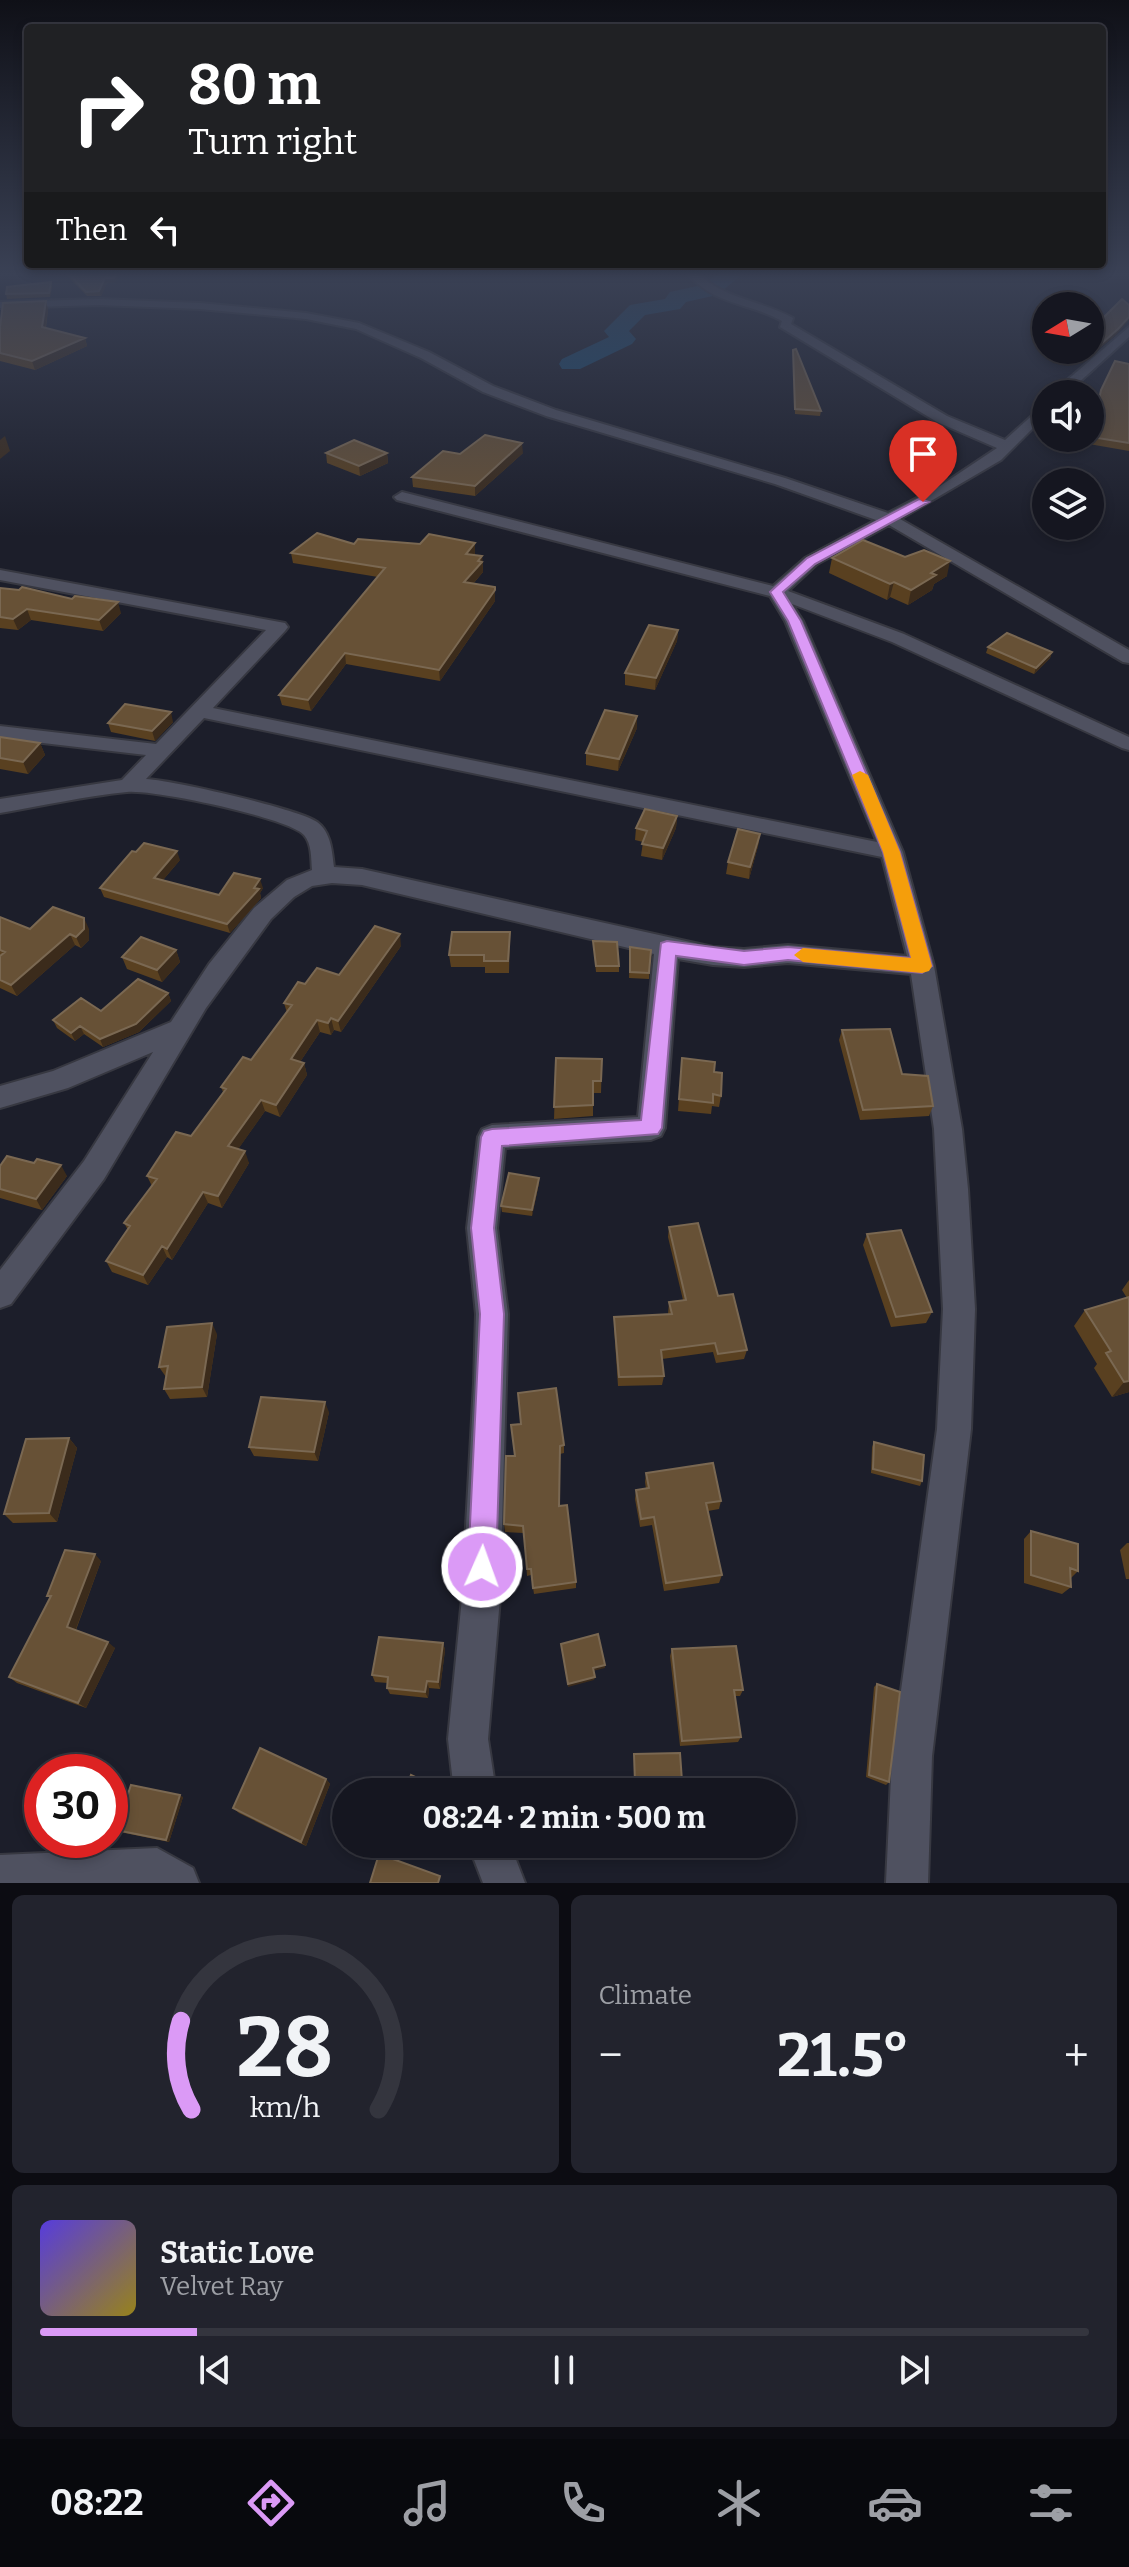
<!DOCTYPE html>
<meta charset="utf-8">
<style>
body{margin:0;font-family:Bitter,serif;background:#22232d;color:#f1f3f6;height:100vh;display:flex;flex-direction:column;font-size:30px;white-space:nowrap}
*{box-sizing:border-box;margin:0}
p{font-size:26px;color:#9d9fa5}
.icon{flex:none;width:44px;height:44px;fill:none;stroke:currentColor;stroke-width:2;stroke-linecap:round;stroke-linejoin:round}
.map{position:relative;height:1883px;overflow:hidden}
.side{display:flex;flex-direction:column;gap:12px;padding:12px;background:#0c0c12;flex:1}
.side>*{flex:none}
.banner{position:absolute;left:24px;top:24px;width:1082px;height:244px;border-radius:8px;box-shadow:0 4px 12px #0003,0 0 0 2px #34353e;background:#202124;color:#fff;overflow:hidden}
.needle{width:52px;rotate:259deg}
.tools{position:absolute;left:1032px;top:292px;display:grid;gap:16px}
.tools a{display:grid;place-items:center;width:72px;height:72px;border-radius:50%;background:#151620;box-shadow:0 4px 12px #0003,0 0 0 2px #34353e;font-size:40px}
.speed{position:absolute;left:24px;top:1754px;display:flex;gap:16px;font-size:40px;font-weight:700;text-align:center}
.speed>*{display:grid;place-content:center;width:104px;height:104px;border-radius:50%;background:#151620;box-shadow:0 4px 12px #0003,0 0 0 2px #34353e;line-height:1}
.speed .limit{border:12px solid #d22;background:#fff;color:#111}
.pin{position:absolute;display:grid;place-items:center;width:68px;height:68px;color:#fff;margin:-82px -34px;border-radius:50% 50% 50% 0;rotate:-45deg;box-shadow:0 0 8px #0007}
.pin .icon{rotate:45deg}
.me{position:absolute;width:88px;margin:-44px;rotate:2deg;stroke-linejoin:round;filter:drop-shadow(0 0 6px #0008)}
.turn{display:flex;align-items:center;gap:28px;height:168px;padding:0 32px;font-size:36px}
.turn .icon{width:104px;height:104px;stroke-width:2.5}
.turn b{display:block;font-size:56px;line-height:68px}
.then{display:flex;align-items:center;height:76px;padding:0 32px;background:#0003;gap:16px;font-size:30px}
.big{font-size:60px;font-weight:700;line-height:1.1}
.side .widget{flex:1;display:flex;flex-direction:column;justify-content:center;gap:12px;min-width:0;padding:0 28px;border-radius:12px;background:#22232d}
.side .dial{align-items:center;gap:0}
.dial svg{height:208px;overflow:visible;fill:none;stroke:#34353e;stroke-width:7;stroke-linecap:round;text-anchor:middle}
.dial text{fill:#f1f3f6;stroke:none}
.song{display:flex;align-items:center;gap:24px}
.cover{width:96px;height:96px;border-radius:12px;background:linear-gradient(135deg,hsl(250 70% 55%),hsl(50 70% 35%))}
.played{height:8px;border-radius:4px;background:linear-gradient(90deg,#db9af6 15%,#34353e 15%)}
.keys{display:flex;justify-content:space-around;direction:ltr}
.heat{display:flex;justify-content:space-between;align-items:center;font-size:44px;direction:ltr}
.side .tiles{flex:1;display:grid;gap:12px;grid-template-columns:1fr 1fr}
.widget:last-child{grid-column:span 2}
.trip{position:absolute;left:332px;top:1778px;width:464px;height:80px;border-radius:40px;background:#151620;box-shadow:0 4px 12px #0003,0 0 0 2px #34353e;font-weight:700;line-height:80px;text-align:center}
.dock{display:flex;height:128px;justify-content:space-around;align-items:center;background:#08090d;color:#9d9fa5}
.dock .icon{width:56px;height:56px}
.dock .on{color:#db9af6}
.dock b{font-size:36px;color:#f1f3f6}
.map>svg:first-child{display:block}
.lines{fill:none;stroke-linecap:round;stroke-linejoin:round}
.river{fill:#194b71;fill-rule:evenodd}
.minor-casing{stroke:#373841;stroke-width:4}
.minor{fill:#4f5160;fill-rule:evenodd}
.wall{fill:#594020}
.shaded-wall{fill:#3b2b1b}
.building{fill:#675136;stroke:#7a6852;stroke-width:2}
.route{fill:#db9af6;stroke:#8e64a0;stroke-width:2}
.slow{fill:#f59e0b}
</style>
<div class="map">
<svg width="1129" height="1883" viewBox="0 0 1129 1883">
<rect width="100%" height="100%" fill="#1c1e2a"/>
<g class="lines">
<path class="river" d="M719,273H744L717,295L686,302L680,309L645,315L629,331L636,339L632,344L580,369H562L559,364L562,359L609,337L604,331L630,305L665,299L670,292L702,285Z"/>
<g class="minor-casing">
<path id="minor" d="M687,273H698C725,300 761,300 793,318L791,324L947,416L1005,440L1046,403V415L1001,460L900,519L1129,650V663L1123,662L889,525L817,564L788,591L904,634L1129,737V750L1122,748L892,642L792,604L803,621L903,852L934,966L962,1129L968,1189L975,1309L971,1429L932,1756L928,1883H886L892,1756L937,1429L943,1309L934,1129L911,974L788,963L744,967L713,965L678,959L665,1128L661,1136L651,1140L505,1148L497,1228L508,1314L506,1383L500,1598L488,1739L496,1792H454L448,1739L462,1598L474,1383L476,1314L467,1228L478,1137L482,1129L492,1125L638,1117L654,954L362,885L332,883L312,886L294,897L271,919L206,1008L104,1179L11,1304L0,1308V1270L84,1161L153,1052L68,1088L0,1108V1086L53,1071L171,1022L209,964L254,908L287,880L312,870C311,859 312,844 304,835C290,818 152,789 127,792C85,796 42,806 0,813V799L122,780L146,755L0,738V726L156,744L266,630L0,580V570L285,623L288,627L285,631L213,708L877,842L785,621L770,596L397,500L394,497L402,492L773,586L805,558L876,520L775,484L546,416L483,392L421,358L356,329L306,319L200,309L99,305L0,308V302L99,299L200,303L306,313L359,323L429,352L493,386L556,410L785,478L888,513L940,486L997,448L937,422L780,327L782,321C748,302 715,306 687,273ZM204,718L882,857L907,956L788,945L744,949L713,947L362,869L334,867C332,851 331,832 317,822C299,809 171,780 146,779Z
M1129,327V337L1066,394H1051Z
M468,1844H510L525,1883H483Z
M157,1848L193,1868L199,1883H0V1855Z"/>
</g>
<use href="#minor" class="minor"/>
</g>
<path class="wall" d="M64,273H122L115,282L107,283L101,296H87Z
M51,282L52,287L50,297L7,299L6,294Z
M46,301L48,310L46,328L85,338L87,346L35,370L0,361V327Z
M1117,334L1091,355L1072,352V350H1090Z
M793,350L821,411L820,416L795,414Z
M1129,364V451L1089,444L1101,390Z
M326,453H387L388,463L360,476L327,463Z
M523,453L475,496L413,487L412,477Z
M291,553H475L474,555L482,556L483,572L473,584L495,598V601L440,681L346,664L311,711L282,705L279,695L378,577L293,563Z
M832,558L947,576L934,584L932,590L908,605L890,597L887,600L829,573Z
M0,588L121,613L103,631L31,620L18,630L0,628Z
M678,630L677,641L655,690L625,685V673Z
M988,647L1052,652L1050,658L1034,674L986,653Z
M173,722L155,741L111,732L108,723Z
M637,728L618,771L586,765V753Z
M0,737L40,743L45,755L28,774L0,769Z
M677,816L676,828L662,860L641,856L643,842L635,840L636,828Z
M760,834L758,846L749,879L726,874L728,862Z
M180,860L163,880L219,895L263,888L260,893L261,898L230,933L104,897L100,888Z
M0,917L30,929H89V940L81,948L75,945L17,996L0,988Z
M510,932L509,973H485V967H451L449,955Z
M593,941L619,966V972H596Z
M401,946L341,1032L334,1030L331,1035L320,1032L300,1062L304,1063L307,1075L280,1117L265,1111L238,1149L249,1163L222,1208L208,1203L172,1260L167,1257L148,1285L112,1272L106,1261L128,1230L124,1223L152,1186L147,1176L191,1136L223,1092L221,1087L251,1060L287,1013L284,1003L305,984L339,975Z
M630,947L651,950L649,979L629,978Z
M176,950L180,962L162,982L127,969L122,957Z
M168,993L171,1001L139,1032L103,1047L84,1034L75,1041L57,1028L53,1020L101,1011Z
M842,1030L902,1074L933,1106L929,1116L860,1120L839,1040Z
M556,1058L602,1059L601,1093H593V1116L554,1119Z
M682,1058L714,1072L721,1096L719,1107L712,1106L711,1114L678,1111Z
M34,1163L67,1176L42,1210L0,1198V1166Z
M539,1183L532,1216L502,1212L501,1206Z
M669,1227L718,1296L747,1350L744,1359L716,1363L713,1352L662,1359L664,1376L662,1385L618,1386L614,1326V1317L668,1314L669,1302L683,1300L668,1237Z
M867,1234L932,1312L926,1323L891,1327L863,1245Z
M1129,1280V1392L1112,1397L1094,1368L1097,1364L1074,1326L1085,1310L1127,1298L1122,1290Z
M217,1334L207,1397L170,1399L164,1389L166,1377L159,1367Z
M329,1412L318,1461L254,1456L249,1447Z
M69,1438L77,1448L57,1522L13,1523L4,1514Z
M874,1442L922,1481L920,1486L871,1473L872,1447Z
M564,1445V1453L560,1454L559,1506L576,1582V1588L534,1594L531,1575L527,1576L524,1533L505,1532L504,1524L515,1456Z
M646,1473L721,1501L719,1509L708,1511L722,1575L719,1583L664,1591L652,1525L640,1527L635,1499L636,1490L646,1489L645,1482Z
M1031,1531L1078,1571L1071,1578V1587L1062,1594L1024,1583V1539Z
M1127,1543H1129V1579H1126L1120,1550Z
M101,1561L76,1630L115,1648L86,1708L17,1683L9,1677L50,1598L47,1596Z
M443,1643L445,1650L440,1689L429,1688L428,1698L390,1694L387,1688L388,1683L375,1682L372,1675Z
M672,1649L743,1690L740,1696H735L741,1737L738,1742L680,1746L670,1656Z
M877,1684L889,1782L886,1785L866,1777L874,1687Z
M634,1754L682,1781L681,1783L634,1784Z
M326,1779L330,1784L306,1846L239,1813L233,1808Z
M183,1797L169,1842L120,1832L116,1830Z"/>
<path class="shaded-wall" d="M118,273H122L115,282L107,283L101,296L99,291L105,278Z
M46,301L48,310L44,336L42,327Z
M1129,317V320L1117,334L1091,355L1093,351Z
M85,338L87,346L35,370L32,361Z
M5,436L10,451L0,459V440Z
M522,443L523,453L475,496V486Z
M387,453L388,463L360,476L359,466Z
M475,543V553L467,564L466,554Z
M482,556L483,572L465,593L464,582Z
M950,561L947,576L934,584L932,590L908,605L911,590L931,573Z
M894,582L890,597L887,600L890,584Z
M495,587V601L440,681L439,670Z
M118,602L121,613L103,631L99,620Z
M27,609L31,620L18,630L13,619Z
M678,630L677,641L655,690L656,678Z
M1052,652L1050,658L1034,674L1036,668Z
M345,653L346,664L311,711L308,700Z
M171,712L173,722L155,741L152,731Z
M637,716V728L618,771L619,759Z
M40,743L45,755L28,774L23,762Z
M677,816L676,828L662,860L663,848Z
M760,834L758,846L749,879L750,867Z
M177,851L180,860L157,887L154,878Z
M260,879L263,888L260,893L261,898L230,933L227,924Z
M84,918L89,929V940L81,948L76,937Z
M70,934L75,945L17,996L11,985Z
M400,934L401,946L341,1032L338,1021Z
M176,950L180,962L162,982L157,970Z
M168,993L171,1001L139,1032L103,1047L100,1039Z
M331,1018L334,1030L331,1035L328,1023Z
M317,1020L320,1032L294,1071L291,1059Z
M80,1026L84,1034L75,1041L71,1033Z
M304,1063L307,1075L280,1117L276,1105Z
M261,1100L265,1111L232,1158L228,1146Z
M245,1151L249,1163L222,1208L218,1196Z
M61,1165L67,1176L42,1210L36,1199Z
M539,1178V1183L532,1216V1210Z
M203,1192L208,1203L172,1260L167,1249Z
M162,1246L167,1257L148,1285L143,1275Z
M212,1323L217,1334L207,1397L202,1387Z
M1129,1381V1392L1112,1397L1124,1382Z
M325,1402L329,1412L318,1461L314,1452Z
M69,1438L77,1448L57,1522L49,1513Z
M95,1554L101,1561L74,1634L67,1627Z
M108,1642L115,1648L86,1708L78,1703Z
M443,1643L445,1650L440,1689L438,1682Z
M605,1665V1668L593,1671V1668Z
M595,1677L594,1680L568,1687V1684Z
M427,1681L429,1688L428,1698L425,1692Z
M326,1779L330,1784L306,1846L301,1842Z
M180,1795L183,1797L169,1842L166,1840Z"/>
<path class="building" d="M68,273H118L114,278H105L99,291L86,292Z
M51,282L49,293L6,294L7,287Z
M1122,299L1129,305V317L1118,329L1093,351L1089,350H1090V331Z
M46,301L42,327L85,338L32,361L0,353V327L3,303Z
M796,349L821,411L795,409L793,350Z
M1115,361L1129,364V443L1091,437L1101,390Z
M485,435L522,443L475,486L412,477L443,451L460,454Z
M354,440L387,453L359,466L326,453Z
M317,533L354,544L358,539L420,544L429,534L475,543L466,554L482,556L478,561L482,562L464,582L495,587V590L439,670L345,653L308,700L279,695L385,568L291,553Z
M863,540L905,557L924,550L950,561L931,573L936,575L911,590L894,582L890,584L832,558Z
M22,587L72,599L75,596L118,602L99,620L27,609L13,619L0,617V588L19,590Z
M649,625L678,630L656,678L625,673Z
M1007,633L1052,652L1036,668L988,647Z
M125,704L171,712L152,731L108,723Z
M605,710L637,716L619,759L586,753Z
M0,737L40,743L23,762L0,758Z
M645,809L677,816L663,848L642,844L647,831L636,828Z
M738,829L760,834L750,867L728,862Z
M144,843L177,851L154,878L219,895L234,873L260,879L254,888L259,889L227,924L100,888L132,851L136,852Z
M53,907L84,918V929L76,937L70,934L11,985L0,980V956L5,952L0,950V917L30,929Z
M375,926L400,934L338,1021L331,1018L328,1023L317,1020L291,1059L304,1063L276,1105L261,1100L228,1146L245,1151L218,1196L203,1192L167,1249L162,1246L143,1275L106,1261L130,1226L124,1223L157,1179L147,1176L176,1132L191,1136L226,1089L221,1087L243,1057L251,1060L292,1005L284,1003L298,982L305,984L317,968L339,975Z
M452,932H510L508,961H484V955H449Z
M141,937L176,950L157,970L122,957Z
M593,941L617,942L619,966H596Z
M630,947L651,950L649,973L630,972Z
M138,979L168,993L136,1024L100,1039L80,1026L71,1033L53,1020L81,998L101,1011Z
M890,1029L902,1074L928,1076L933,1106L863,1110L842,1030Z
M556,1058L602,1059L601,1081H593V1105L554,1107Z
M682,1058L715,1062L714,1072L722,1073L721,1096L713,1094V1103L679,1099Z
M7,1156L34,1163L37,1159L61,1165L36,1199L0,1189V1166Z
M509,1173L539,1178L532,1210L501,1206Z
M698,1223L718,1296L733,1294L747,1350L718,1354L715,1343L661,1350L664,1376L619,1377L614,1317L672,1314L669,1302L686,1300L669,1227Z
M901,1230L932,1312L896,1317L867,1234Z
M1129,1297V1381L1124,1382L1106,1353L1111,1351L1085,1310Z
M212,1323L202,1387L164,1389L168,1366L159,1367L167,1327Z
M556,1388L564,1445L560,1446L559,1506L567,1505L576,1582L533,1588L531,1569H527L523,1526L504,1524L506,1456H515L511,1425L521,1424L518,1393Z
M261,1397L325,1402L314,1452L249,1447Z
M69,1438L49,1513L4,1514L26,1439Z
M874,1442L924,1455L922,1481L873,1469Z
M713,1463L721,1501L706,1503L722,1575L666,1583L654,1517L641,1519L636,1490L649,1488L646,1473Z
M1031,1531L1078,1544V1571L1070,1568L1071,1587L1031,1575Z
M65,1550L95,1554L67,1627L108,1642L78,1703L9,1677L51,1596H47Z
M598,1634L605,1665L593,1668L595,1677L568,1684L561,1644Z
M379,1637L443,1643L438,1682L427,1681L425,1692L387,1688L388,1677L372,1675Z
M736,1646L743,1690H734L741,1737L682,1741L672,1649Z
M877,1684L900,1692L889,1782L869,1775Z
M260,1748L326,1779L301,1842L233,1808Z
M680,1753L682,1781L635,1782L634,1754Z
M411,1775L434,1786L432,1792H405Z
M131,1785L180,1795L166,1840L116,1830Z
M379,1854L440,1876L438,1883H370Z"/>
<linearGradient id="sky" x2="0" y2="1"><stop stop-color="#0f1017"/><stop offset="0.51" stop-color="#3a4155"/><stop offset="1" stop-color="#3a4155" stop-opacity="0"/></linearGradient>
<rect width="1129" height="537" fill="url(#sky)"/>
<path class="route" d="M919,499L929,502L815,564L783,592L801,621L900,852L932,966L922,973L788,960L744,965L676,956L662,1128L658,1134L502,1146L494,1228L504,1314L496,1567L492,1577L482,1581L472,1577L468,1567L480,1314L471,1228L481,1137L484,1131L492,1129L641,1120L661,943L667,941L744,951L788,947L911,958L883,852L788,621L770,592L807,558Z"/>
<path class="slow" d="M860,771L868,775L900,852L932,966L929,971L922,973L803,962L794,955L803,948L911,958L883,852L852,775Z"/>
</svg>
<div class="tools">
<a><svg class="needle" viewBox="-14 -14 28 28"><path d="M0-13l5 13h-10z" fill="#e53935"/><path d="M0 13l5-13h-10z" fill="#9d9fa5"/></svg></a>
<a><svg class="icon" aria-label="sound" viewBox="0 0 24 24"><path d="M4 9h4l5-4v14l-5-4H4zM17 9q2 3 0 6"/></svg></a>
<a><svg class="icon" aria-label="layers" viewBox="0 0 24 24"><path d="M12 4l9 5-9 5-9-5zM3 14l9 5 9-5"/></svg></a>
</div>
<div class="speed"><div class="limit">30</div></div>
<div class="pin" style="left:923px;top:502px;background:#d93025"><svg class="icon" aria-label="arrive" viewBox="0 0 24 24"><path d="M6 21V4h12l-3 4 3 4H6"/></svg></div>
<svg class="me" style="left:482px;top:1567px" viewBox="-20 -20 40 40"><circle r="17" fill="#db9af6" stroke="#fff" stroke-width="3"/><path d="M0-11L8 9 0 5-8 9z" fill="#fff"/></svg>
<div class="trip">08:24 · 2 min · 500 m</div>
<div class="banner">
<div class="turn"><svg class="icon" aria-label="right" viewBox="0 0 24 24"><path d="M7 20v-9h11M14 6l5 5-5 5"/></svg><div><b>80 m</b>Turn right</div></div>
<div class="then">Then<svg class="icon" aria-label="left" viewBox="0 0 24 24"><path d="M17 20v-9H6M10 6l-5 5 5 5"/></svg></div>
</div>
</div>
<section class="side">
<div class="tiles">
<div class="widget dial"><svg viewBox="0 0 100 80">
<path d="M14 69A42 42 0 1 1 86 69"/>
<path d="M14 69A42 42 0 0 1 10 35" stroke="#db9af6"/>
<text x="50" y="56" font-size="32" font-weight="700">28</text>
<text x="50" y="72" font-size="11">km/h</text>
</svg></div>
<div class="widget"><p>Climate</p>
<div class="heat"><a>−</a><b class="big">21.5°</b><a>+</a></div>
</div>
<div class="widget">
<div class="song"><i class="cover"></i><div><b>Static Love</b><p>Velvet Ray</p></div></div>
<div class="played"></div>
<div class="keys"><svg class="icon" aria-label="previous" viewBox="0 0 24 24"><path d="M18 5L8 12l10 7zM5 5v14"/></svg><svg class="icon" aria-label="pause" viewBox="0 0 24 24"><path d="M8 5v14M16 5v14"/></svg><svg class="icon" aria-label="next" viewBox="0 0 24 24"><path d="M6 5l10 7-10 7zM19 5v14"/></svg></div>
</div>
</div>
</section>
<nav class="dock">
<b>08:22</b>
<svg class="icon on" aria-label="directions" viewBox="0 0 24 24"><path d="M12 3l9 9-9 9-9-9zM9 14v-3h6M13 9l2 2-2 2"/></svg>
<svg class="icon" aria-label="music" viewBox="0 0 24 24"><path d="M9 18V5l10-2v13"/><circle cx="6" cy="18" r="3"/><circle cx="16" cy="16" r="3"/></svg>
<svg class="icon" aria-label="phone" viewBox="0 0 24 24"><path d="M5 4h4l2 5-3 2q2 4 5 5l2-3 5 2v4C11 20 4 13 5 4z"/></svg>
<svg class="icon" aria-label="climate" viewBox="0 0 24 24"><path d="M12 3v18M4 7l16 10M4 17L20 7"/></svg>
<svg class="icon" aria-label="car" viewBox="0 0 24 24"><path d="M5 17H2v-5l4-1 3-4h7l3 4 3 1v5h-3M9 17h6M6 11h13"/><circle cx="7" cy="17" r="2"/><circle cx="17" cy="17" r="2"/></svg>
<svg class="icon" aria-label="filters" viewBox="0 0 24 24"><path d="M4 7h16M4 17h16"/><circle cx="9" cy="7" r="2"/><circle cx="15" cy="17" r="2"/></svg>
</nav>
